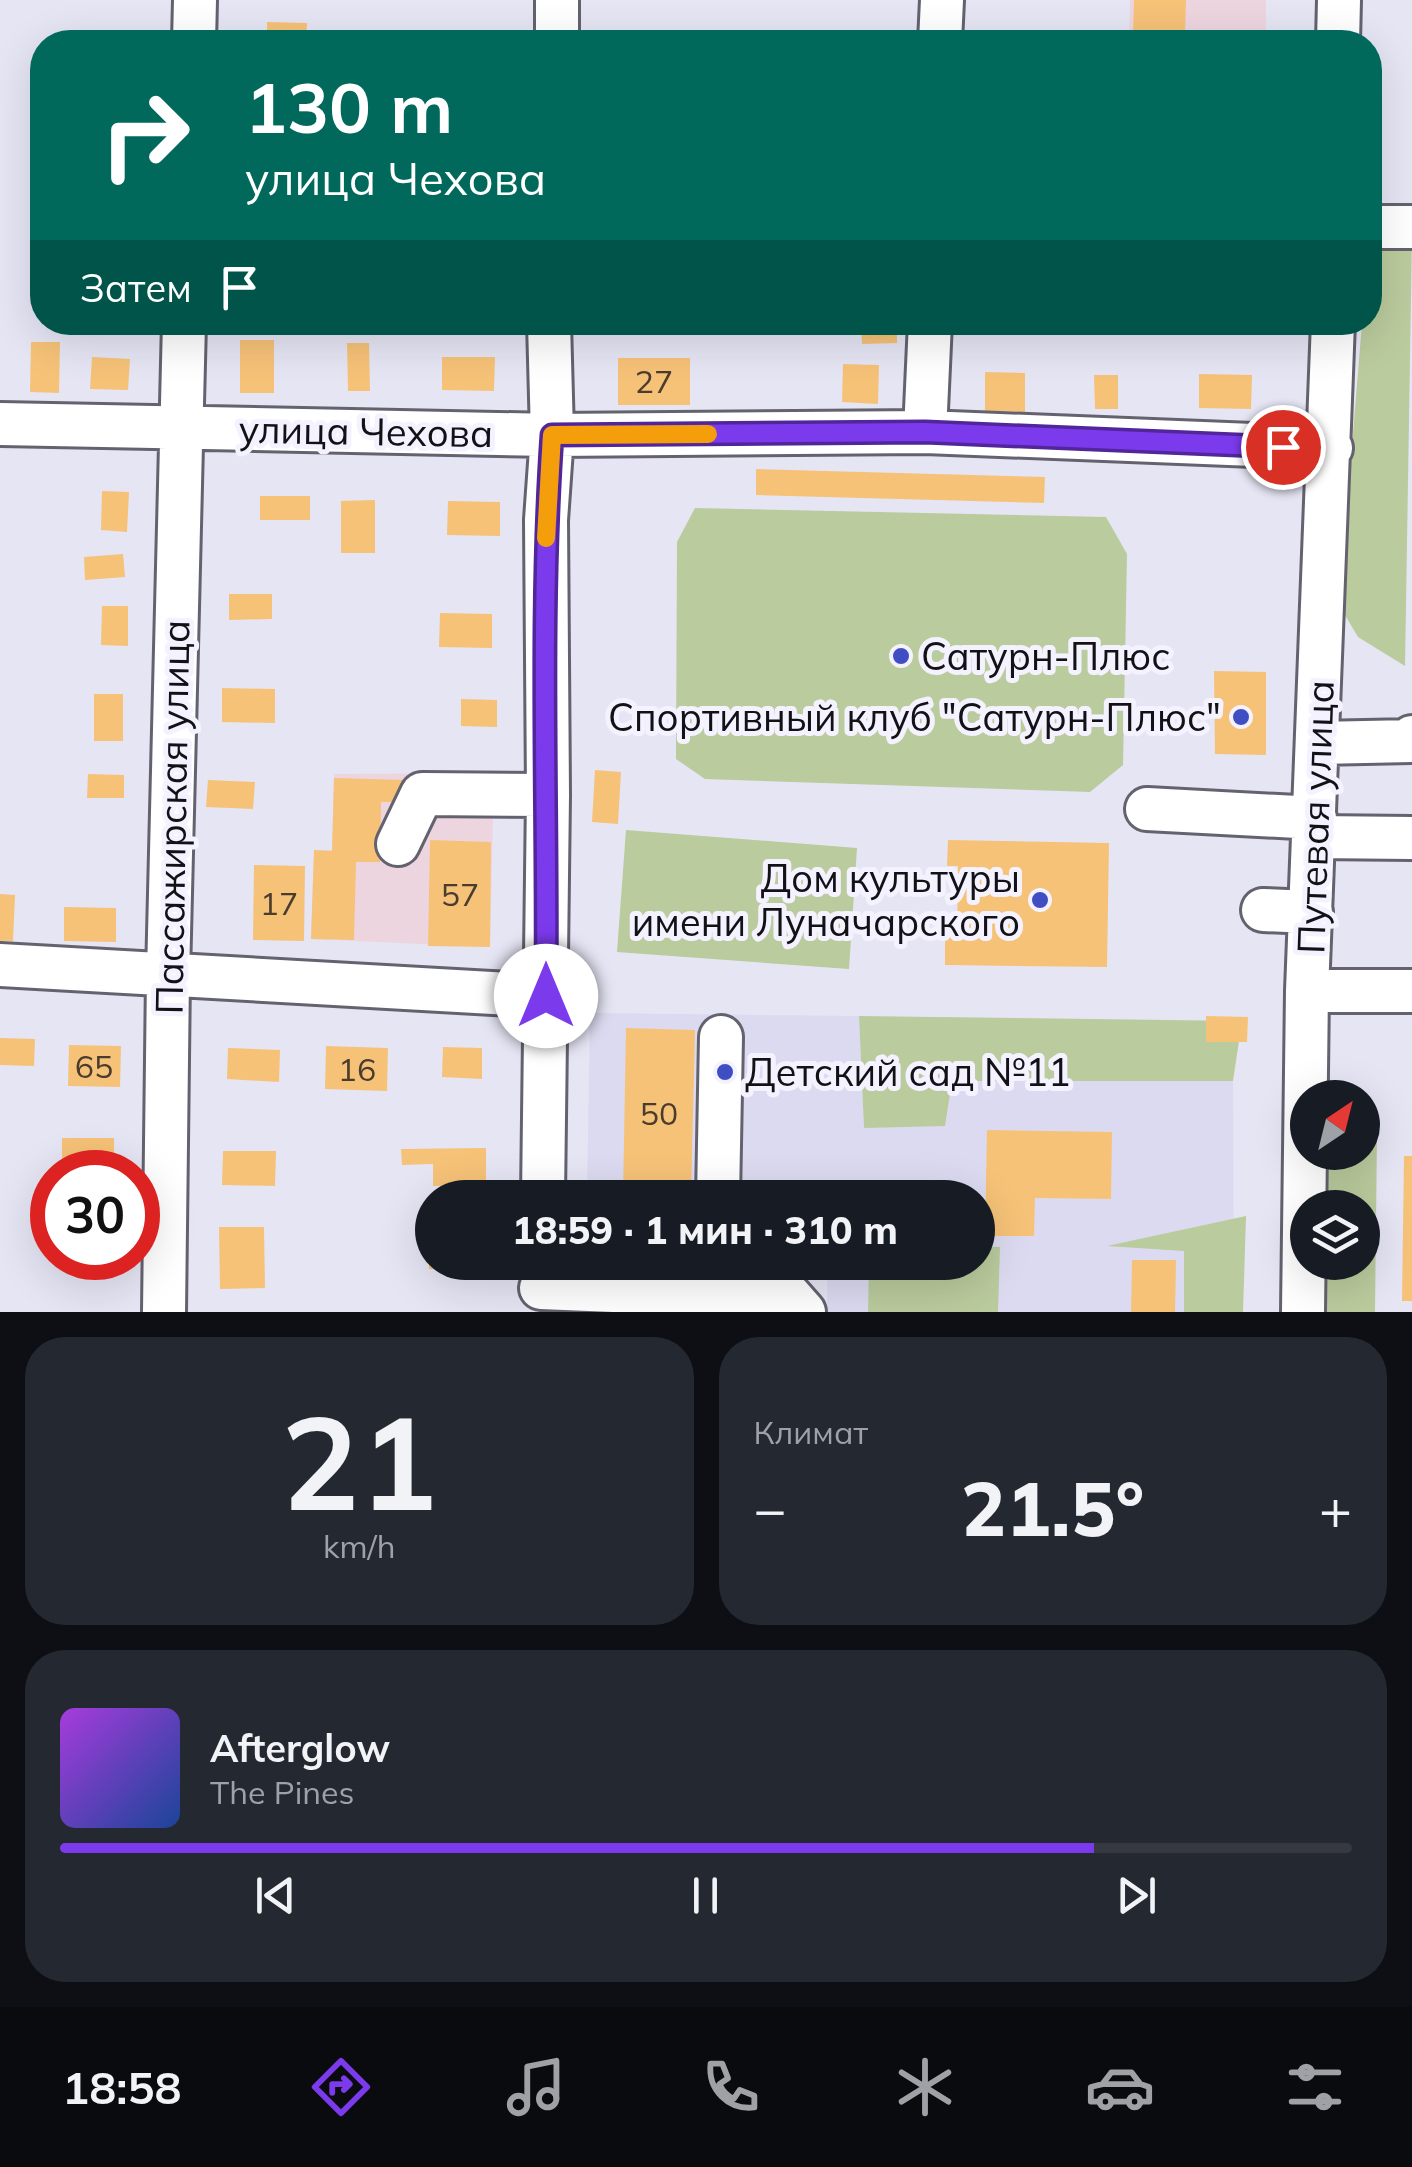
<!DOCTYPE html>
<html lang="ru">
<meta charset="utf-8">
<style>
body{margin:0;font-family:Mulish,sans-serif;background:#242831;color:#f1f3f6;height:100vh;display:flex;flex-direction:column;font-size:38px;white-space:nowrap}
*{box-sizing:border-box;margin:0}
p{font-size:32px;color:#9ea1a6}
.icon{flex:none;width:55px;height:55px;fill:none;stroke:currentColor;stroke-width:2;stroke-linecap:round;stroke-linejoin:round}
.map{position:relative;height:1312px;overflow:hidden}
.panel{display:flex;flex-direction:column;gap:25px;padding:25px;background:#0d0f14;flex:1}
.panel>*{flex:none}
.top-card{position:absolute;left:30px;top:30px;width:1352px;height:305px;border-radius:40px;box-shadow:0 10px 40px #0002;background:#00695c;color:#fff;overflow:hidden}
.needle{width:65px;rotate:35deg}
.tools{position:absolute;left:1290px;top:1080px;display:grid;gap:20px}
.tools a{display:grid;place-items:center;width:90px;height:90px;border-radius:50%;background:#171b24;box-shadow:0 10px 40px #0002;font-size:50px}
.speed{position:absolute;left:30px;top:1150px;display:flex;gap:20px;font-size:50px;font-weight:700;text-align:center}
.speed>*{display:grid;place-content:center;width:130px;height:130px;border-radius:50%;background:#171b24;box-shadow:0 10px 40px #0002;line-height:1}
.speed .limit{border:15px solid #d22;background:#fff;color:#111}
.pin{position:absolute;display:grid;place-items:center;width:85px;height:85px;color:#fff;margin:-42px;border:5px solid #fff;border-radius:50%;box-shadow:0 2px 10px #0007}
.me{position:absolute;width:110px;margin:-55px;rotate:0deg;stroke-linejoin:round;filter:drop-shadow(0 0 8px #0008)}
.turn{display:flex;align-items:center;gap:35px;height:210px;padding:0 50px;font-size:45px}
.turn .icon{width:130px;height:130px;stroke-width:2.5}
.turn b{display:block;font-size:70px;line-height:85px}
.then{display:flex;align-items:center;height:95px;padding:0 50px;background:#0003;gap:20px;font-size:38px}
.big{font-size:75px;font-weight:800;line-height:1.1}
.panel .card{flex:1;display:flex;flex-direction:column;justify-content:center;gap:15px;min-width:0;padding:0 35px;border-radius:40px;background:#242831}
.panel .dial{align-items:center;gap:0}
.dial b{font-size:130px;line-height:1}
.song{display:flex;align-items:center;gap:30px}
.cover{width:120px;height:120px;border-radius:15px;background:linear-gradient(135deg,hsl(280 70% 55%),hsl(220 70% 35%))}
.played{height:10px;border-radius:5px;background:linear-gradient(90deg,#7c3aed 80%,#363941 80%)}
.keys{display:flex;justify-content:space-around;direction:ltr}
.heat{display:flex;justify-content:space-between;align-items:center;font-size:55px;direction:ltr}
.panel .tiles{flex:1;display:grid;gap:25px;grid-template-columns:1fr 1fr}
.card:last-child{grid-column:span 2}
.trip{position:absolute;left:415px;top:1180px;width:580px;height:100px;border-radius:50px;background:#171b24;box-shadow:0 10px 40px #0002;font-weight:800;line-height:100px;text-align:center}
.tab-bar{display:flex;height:160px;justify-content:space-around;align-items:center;background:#090b0e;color:#9ea1a6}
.tab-bar .icon{width:70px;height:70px}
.tab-bar .current{color:#7c3aed}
.tab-bar b{font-size:45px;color:#f1f3f6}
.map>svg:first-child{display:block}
.commercial{fill:#edd5e0}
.built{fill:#dcdaf0}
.green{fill:#bacb9d}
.building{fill:#f6c278}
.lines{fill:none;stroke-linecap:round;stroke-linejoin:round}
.minor-casing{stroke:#64626f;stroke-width:48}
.minor{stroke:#fff;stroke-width:42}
.route-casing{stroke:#51269a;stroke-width:25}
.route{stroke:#7c3aed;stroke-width:18}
.slow{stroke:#f59e0b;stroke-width:18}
.poi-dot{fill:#3f4ec2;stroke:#f4f2fe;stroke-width:4}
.labels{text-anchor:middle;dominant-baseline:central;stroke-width:10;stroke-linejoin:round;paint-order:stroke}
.number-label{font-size:32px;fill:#4b3d2e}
.street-label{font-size:38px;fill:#121116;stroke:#f4f2fe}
.poi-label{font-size:38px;fill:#121116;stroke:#f4f2fe;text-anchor:start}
</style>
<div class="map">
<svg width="1412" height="1312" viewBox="0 0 1412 1312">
<rect width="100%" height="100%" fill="#e6e5f4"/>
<path class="commercial" d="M1130,0H1266V42H1129Z
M494,773L490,947L311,939L314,850H332L334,774Z"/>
<path class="built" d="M590,1013L859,1016L864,1127L952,1081H1233L1234,1312H827V1277L588,1271V1262H978V1198H587Z"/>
<path class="green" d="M1412,235L1405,666L1358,637L1339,605L1362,323L1370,322V290L1381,251Z
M695,508L1106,517L1127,554L1123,765L1090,792L705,779L676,759L677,542Z
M626,830L857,848L849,969L617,952Z
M859,1016L1242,1021L1233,1081H952L945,1126L864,1128Z
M1363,1134H1377L1375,1312H1327V1263L1362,1262V1208L1328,1207L1329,1153L1362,1152Z
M1246,1216L1243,1312H1184V1251L1107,1246Z
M978,1246L1000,1247L998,1312H868L869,1263L978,1262Z"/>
<path class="building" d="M1134,0H1186L1185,35L1133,34Z
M267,22L307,23L306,42H267Z
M75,35H132V42H75Z
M861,322H897V343L862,344Z
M240,340H274V393H240Z
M31,342H60L59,393L30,392Z
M347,343H369L370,391H348Z
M92,357L130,359L128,390L90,389Z
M442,357H495L494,391L442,390Z
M618,358H690V405H618Z
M843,364L879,365L878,404L842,402Z
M985,372L1025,373V412L985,411Z
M1199,374L1252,375L1251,409L1199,408Z
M1094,375H1118V409H1095Z
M756,469L1045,477L1044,503L756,495Z
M102,491L129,492L127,532L101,530Z
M260,496H310V520H260Z
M375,500V553H341V501Z
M448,501L500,502V536L447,535Z
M123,554L125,577L85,580L84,557Z
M229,594H272V619L229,620Z
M102,606H128V646L101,645Z
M440,613L492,614V648L439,647Z
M1214,671L1266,672V755L1215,754Z
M222,688L275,689V723L222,722Z
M94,694H123V741H94Z
M461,699L497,700V727L461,726Z
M595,770L621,772L618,824L592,822Z
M88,774L124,775V798H87Z
M334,778L407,780L406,802H381L380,862H356L354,940L311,939L314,850L332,851Z
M208,780L255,782L253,809L206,807Z
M430,840L491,842L490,947L428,946Z
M948,840L1109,843L1107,967L945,965V938H957L958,866H947Z
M254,865L305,866L304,941L253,940Z
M0,894L15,895L13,941H0Z
M64,907L116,908V942L64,941Z
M1206,1016L1248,1017L1247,1042H1206Z
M626,1028L695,1030L691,1198L623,1197Z
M0,1038L35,1039L34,1066L0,1065Z
M69,1045L121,1046L120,1087L68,1086Z
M326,1046L388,1048L387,1091L325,1089Z
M443,1047L482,1048V1079L442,1077Z
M228,1048L280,1050L279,1082L227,1079Z
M987,1130L1112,1132L1111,1199L1035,1198L1034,1236H985Z
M62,1138H114V1161H62Z
M486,1148V1185L433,1186V1164L402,1165L401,1149Z
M223,1151H276L275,1186L222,1185Z
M1404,1156H1412V1301H1402Z
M219,1227H264L265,1288L220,1289Z
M69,1258H117V1266L69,1264Z
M1132,1260H1176L1175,1312H1131Z
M429,1262H482V1270L429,1269Z"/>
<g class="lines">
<g class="minor-casing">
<path id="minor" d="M194,42L195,0
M557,42V0
M940,42L942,0
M1338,42L1339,0
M1370,227H1412
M0,424L552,435L925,432L1331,448
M925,432L930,322
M1318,743L1412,741V737
M1147,809L1315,818
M1315,837L1412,838
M398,844L422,794L548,795
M1263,910L1311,912
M0,965L546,996
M1307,991H1412
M543,1198L548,795L546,520L552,435L549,322
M718,1198L721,1037
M541,1288L614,1291L625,1312
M614,1291L789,1295L804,1312
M164,1312L168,975L184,322
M1303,1312L1307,991L1333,322"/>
</g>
<use href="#minor" class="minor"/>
</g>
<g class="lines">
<g class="route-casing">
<path id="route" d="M546,996C548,809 539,620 552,435L925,432L1283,447"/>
</g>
<use href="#route" class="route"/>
<path class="slow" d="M546,538L552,435L708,434"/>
</g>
<g class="poi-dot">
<circle cx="901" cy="656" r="10"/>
<circle cx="1241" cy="717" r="10"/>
<circle cx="1040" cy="900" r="10"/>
<circle cx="725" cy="1072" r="10"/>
</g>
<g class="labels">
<g class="number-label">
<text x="654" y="381">27</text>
<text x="460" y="894">57</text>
<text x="279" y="903">17</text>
<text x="94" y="1066">65</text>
<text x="357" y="1069">16</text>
<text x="659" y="1113">50</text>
</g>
<g class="street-label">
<text transform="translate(366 431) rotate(1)">улица Чехова</text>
<text transform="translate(172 817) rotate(-89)">Пассажирская улица</text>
<text transform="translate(1315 817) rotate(-88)">Путевая улица</text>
</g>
<g class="poi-label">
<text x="921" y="656">Сатурн-Плюс</text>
<text x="1221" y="717" text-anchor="end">Спортивный клуб "Сатурн-Плюс"</text>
<text x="1020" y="878" text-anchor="end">Дом культуры<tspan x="1020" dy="44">имени Луначарского</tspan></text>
<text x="745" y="1072">Детский сад №11</text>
</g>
</g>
</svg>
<div class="tools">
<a><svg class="needle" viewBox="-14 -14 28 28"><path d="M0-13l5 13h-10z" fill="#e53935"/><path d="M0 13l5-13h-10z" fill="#9ea1a6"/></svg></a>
<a><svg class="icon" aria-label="layers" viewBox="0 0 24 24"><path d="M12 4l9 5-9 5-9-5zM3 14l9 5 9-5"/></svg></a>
</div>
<div class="speed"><div class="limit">30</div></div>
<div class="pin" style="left:1283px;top:447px;background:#d93025"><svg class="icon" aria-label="arrive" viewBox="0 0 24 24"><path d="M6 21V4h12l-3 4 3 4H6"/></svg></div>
<svg class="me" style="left:546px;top:996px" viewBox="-20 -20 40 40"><circle r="19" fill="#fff"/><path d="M0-13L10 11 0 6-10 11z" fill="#7c3aed"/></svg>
<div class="trip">18:59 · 1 мин · 310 m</div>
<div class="top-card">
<div class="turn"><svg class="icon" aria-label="right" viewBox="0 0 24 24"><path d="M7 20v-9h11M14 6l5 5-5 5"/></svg><div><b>130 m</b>улица Чехова</div></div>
<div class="then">Затем<svg class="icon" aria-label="arrive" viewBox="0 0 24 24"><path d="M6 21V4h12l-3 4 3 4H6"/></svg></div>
</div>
</div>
<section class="panel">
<div class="tiles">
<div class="card dial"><b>21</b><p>km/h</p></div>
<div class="card"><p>Климат</p>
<div class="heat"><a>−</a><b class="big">21.5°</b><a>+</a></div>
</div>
<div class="card">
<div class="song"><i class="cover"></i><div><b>Afterglow</b><p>The Pines</p></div></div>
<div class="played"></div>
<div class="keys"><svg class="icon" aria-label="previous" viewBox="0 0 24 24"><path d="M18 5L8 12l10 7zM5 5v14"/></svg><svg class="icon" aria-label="pause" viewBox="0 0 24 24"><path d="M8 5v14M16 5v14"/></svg><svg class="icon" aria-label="next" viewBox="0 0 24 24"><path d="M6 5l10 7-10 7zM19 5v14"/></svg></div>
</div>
</div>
</section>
<nav class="tab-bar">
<b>18:58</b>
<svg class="icon current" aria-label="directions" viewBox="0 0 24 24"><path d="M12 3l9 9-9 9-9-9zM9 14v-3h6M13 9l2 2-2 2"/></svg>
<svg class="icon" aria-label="music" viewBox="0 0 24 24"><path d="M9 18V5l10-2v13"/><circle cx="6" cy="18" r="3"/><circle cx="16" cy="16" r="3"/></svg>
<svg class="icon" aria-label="phone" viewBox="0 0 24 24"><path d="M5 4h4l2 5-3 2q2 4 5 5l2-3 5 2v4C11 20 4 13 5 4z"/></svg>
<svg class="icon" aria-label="climate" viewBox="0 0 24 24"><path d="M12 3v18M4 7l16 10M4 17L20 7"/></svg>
<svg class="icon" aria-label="car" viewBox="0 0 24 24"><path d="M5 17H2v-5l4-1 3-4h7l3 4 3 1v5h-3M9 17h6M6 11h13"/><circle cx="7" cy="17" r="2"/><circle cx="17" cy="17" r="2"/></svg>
<svg class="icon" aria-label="filters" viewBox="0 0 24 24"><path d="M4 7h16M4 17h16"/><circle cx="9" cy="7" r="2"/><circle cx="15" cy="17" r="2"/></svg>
</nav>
